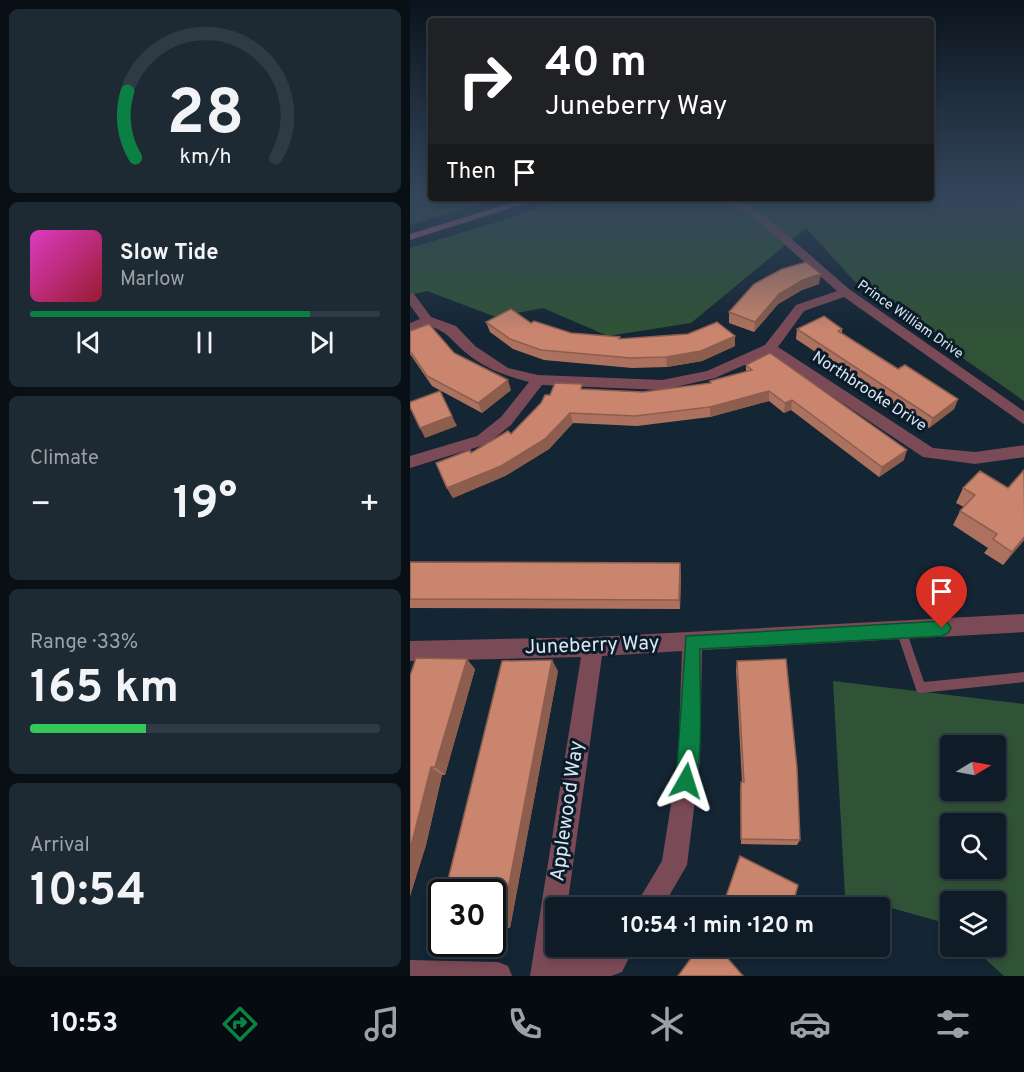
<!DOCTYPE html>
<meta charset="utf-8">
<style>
body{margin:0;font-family:Overpass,sans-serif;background:#1d2933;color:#f1f3f6;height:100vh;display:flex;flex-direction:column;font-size:22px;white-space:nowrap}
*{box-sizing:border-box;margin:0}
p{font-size:20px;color:#9ba1a7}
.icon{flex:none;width:33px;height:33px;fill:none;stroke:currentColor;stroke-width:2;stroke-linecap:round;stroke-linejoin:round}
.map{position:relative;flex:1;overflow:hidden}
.drawer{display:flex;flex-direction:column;gap:9px;padding:9px;background:#080f15;width:410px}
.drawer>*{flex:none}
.hud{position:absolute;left:18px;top:18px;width:506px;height:183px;border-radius:6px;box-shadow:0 3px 9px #0003,0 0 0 2px #2f3a44;background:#202124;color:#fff;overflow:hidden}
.needle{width:39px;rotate:80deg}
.controls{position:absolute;left:530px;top:735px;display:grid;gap:12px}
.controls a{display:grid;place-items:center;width:66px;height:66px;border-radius:6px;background:#0f1c27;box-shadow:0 3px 9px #0003,0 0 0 2px #2f3a44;font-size:30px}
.speed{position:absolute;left:18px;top:879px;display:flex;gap:12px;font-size:30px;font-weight:700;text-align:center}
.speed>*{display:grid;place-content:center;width:78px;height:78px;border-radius:50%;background:#0f1c27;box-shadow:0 3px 9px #0003,0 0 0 2px #2f3a44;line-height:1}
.speed .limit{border:3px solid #111;border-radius:9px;background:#fff;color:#111}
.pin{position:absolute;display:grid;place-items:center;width:51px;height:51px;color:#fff;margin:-62px -26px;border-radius:50% 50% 50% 0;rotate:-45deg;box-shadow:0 0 6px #0007}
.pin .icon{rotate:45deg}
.me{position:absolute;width:66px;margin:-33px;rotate:6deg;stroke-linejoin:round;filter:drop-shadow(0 0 4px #0008)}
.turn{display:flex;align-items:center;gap:21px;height:126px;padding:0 18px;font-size:27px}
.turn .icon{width:78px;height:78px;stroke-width:2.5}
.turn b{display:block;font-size:42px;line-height:51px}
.then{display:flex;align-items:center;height:57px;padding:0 18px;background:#0003;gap:12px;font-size:22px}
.big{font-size:45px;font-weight:700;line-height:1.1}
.drawer .card{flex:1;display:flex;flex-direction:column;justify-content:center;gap:9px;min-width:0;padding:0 21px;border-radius:9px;background:#1d2933}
.drawer .dial{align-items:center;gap:0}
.dial svg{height:156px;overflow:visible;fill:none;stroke:#2f3a44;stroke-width:7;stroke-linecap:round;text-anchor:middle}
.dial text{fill:#f1f3f6;stroke:none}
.song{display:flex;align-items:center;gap:18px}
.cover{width:72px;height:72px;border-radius:9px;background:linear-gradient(135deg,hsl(310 70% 55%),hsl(350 70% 35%))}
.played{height:6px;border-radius:3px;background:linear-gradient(90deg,#0b8043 80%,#2f3a44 80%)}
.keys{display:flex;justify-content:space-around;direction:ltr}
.heat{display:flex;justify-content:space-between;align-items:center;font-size:33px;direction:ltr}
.charge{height:9px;border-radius:4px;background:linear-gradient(90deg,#34c759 33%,#2f3a44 0)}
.trip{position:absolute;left:135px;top:897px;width:345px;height:60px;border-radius:6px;background:#0f1c27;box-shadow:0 3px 9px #0003,0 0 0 2px #2f3a44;font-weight:700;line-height:60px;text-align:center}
.menu{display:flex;height:96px;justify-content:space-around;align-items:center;background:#060b10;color:#9ba1a7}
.menu .icon{width:42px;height:42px}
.menu .active{color:#0b8043}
.menu b{font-size:27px;color:#f1f3f6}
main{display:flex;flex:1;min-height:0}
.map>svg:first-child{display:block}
.green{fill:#305236;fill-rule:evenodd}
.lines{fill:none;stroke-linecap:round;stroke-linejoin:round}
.service{fill:#7b4a57;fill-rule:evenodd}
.minor{fill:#7b4a57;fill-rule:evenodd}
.secondary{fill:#ac5e74;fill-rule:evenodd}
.wall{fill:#ad725f}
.shaded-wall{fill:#8d5d4d}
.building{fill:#c9856e;stroke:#8d5d4d;stroke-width:1.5}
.route{fill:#0b8043;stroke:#07532c;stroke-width:1.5}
.labels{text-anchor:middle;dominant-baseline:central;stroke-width:6;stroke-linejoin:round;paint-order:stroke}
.far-street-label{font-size:14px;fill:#dbe6f0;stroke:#0a1c2a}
.street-label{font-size:16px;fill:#dbe6f0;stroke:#0a1c2a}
.near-street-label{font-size:20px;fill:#dbe6f0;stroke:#0a1c2a}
</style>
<main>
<section class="drawer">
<div class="card dial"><svg viewBox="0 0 100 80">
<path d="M14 69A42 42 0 1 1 86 69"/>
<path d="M14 69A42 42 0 0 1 10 35" stroke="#0b8043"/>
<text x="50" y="56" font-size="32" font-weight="700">28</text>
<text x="50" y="72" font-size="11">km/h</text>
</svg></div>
<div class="card">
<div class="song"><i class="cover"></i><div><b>Slow Tide</b><p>Marlow</p></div></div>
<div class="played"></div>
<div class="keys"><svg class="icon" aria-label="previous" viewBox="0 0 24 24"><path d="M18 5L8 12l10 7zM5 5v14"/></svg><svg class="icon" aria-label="pause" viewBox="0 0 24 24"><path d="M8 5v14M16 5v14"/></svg><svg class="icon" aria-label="next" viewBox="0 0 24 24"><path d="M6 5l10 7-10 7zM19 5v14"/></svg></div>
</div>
<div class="card"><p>Climate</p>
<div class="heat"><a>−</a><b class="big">19°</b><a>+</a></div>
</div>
<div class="card"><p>Range · 33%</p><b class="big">165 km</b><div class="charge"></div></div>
<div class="card"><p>Arrival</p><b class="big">10:54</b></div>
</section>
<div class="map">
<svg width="615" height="976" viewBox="0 0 615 976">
<rect width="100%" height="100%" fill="#142534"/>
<path class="green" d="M0,194H21V198H88L0,225Z
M521,194H614V401L447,284L396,228L281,323L198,336L133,308L86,317L17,291L0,295V248L97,219L155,198H520Z
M423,681L614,704V976H594L562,947L585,946V902H540V927L535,923L435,895ZM540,746H585V790H540ZM540,824H585V868H540Z"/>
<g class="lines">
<path class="service" d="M491,625L495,627L496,630L514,682L615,672V682L511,693L507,692L486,630L487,627Z"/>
<path class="minor" d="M311,198H323L354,215L439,289L615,412V425L434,297L394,311L368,347L523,448L565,452L615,445V457L565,464L513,457L359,354L305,378L252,390L132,385L101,425L77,444L0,468V456L67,436L91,417L119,382C95,376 74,368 55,352C39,338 39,333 18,325L0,332V323L10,319L0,305V293L4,294L21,317L46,326L65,346L98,368L128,375L252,380L297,371L355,345L386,305L427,291L346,219Z
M615,614V632L292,650L290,760L277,865L252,908H224L252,861L268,760L272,651L192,656L157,908H146V946H152L150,959L194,950L196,946H225L212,972L201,976H120L171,657L0,661V641L183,637Z
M0,960L88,962L98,966L102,976H0Z"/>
<path class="secondary" d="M117,198H132L0,240V234Z"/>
</g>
<path class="wall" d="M344,284H409L392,290L368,304L344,332L319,323V312Z
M76,322L121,323L161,333L210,339L325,346L292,361L257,367L222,368L134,360L103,349L80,332Z
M387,329H432V333L488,369L548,399L544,409L519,428L386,339Z
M0,331L44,353L101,390L72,413L22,386L0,354Z
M336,365L494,460L469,477L381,410L374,413L359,401L300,417L227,426L163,423L139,449L95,476L43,498L37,488L61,453L101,434L140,395L173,389L233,392L300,383V381L336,372Z
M615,471V539L593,565L574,553L578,548L543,525L550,511L554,507L546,503L553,488H598Z
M0,562L271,572L270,609L0,608Z
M327,661L390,840L387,845L331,844L330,789L331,782H332L326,670Z
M65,669L35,775H32L16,845L0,896V676Z
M148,671L100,928H82V892Z
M356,946H370L369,951L366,952Z"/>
<path class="shaded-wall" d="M411,274L409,284L392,290L368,304L344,332L345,322L369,294L393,280Z
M325,336V346L292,361L257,367L256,357Z
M98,380L101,390L72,413L68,403Z
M359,391V401L300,417V407Z
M548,399L544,409L519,428L523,418Z
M382,400L381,410L374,413L375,403Z
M160,413L163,423L139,449L95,476L43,498L37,488Z
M42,416L47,426L15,438L10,428Z
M497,450L494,460L469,477L472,467Z
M615,536V539L593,565L602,552Z
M270,563L271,572L270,609L269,600Z
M57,659L65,669L35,775L25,767Z
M142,660L148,671L100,928L91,926Z
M21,767L32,775L16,845L0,896V850Z"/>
<path class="building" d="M396,262L411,274L393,280L369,294L345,322L319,312L344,284L372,269Z
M101,309L121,323L124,321L161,333L210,337L209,339L278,334L307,322L325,336L291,351L256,357L221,358L131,350L100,339L76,322Z
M414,316L432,329L428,331L488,369L495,365L548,399L523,418L387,329Z
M19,324L44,353L98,380L68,403L17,376L0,351V331Z
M360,353L497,450L472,467L382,400L375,403L359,391L300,407L225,416L160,413L135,439L91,466L37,488L26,463L60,450L61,453L98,431L101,434L131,403L135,395H140L145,383L172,384L171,389L233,392L301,383L300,381L342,370L336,365Z
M30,391L42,416L10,428L0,407V402Z
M614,470L615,536L602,552L583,539L587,534L550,511L565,495L553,488L570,471L598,488Z
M0,562L270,563L269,600L0,599Z
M6,658L57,659L25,767H21L0,850V676Z
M376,659L387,768L390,840L331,839V782H334L327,661Z
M142,660L91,926H82V892H35L92,661Z
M330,856L388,885L382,908H312Z
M32,906V925H27Z
M290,946H307L333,976H268Z
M361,946H370L369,951Z"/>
<linearGradient id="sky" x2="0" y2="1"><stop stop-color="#0b141d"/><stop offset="0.59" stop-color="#34465c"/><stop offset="1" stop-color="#34465c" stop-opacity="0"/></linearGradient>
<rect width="615" height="331" fill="url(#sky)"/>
<path class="route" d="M532,621L538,623L541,628L538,633L532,636L290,649C289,683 295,759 283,788L276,791L269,788L266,781L276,636Z"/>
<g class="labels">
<g class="far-street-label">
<text transform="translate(500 320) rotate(35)">Prince William Drive</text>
</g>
<g class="street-label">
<text transform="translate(459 392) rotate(33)">Northbrooke Drive</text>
</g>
<g class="near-street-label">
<text transform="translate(182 646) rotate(-2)">Juneberry Way</text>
<text transform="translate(158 811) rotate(-82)">Applewood Way</text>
</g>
</g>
</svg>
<div class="controls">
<a><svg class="needle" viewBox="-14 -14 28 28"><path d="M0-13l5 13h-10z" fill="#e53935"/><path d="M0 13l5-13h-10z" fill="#9ba1a7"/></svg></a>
<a><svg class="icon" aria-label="search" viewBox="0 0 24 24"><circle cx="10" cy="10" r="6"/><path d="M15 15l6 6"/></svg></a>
<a><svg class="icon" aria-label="layers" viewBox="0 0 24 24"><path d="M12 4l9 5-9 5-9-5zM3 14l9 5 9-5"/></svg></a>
</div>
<div class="speed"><div class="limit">30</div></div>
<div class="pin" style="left:532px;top:628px;background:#d93025"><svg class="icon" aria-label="arrive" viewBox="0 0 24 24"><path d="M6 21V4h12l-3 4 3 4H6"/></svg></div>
<svg class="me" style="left:276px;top:781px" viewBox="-20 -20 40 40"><path d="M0-17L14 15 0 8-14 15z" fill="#0b8043" stroke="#fff" stroke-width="4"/></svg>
<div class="trip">10:54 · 1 min · 120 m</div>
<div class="hud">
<div class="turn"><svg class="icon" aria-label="right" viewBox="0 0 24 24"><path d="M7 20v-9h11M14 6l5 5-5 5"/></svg><div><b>40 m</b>Juneberry Way</div></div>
<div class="then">Then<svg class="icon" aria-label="arrive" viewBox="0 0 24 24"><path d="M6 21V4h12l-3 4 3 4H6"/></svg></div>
</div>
</div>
</main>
<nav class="menu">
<b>10:53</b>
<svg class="icon active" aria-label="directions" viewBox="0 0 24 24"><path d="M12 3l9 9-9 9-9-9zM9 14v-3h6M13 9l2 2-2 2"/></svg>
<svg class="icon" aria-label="music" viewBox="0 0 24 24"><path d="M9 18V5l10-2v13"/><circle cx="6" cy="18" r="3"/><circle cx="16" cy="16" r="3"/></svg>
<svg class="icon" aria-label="phone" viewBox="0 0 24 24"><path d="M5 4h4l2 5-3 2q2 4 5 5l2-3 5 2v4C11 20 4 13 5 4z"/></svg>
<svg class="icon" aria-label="climate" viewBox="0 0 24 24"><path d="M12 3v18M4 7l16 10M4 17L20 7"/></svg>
<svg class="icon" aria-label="car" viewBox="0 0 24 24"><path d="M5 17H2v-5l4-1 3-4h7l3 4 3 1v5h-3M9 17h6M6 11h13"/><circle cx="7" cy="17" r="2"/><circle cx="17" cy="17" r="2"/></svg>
<svg class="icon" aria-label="filters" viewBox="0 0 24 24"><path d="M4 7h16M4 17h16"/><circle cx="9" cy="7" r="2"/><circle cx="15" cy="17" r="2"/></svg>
</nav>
